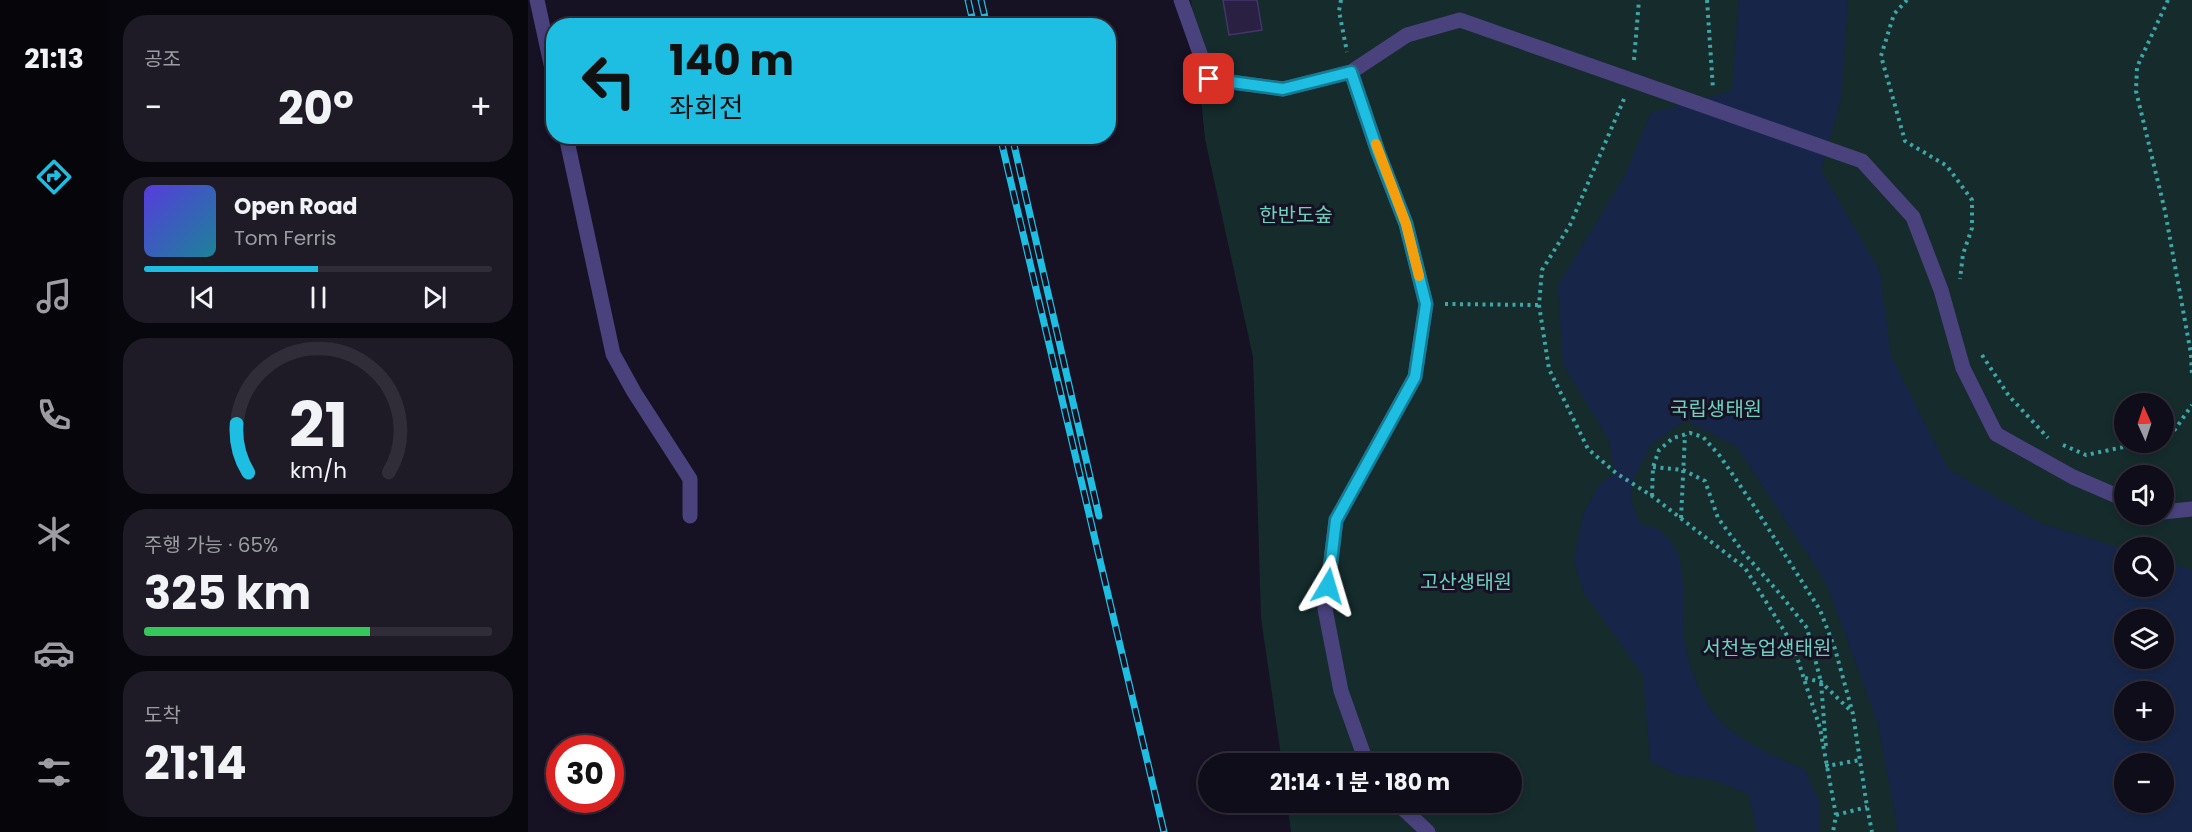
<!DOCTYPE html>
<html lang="ko">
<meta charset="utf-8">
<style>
body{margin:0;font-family:Poppins,"Noto Sans KR",sans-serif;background:#1e1b27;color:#f1f3f6;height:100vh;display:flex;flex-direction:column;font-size:22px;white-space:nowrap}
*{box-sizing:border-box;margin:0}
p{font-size:20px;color:#9c9ca2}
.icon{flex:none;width:33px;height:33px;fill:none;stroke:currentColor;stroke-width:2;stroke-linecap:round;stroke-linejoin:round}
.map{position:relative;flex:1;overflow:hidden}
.sheet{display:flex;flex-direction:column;gap:15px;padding:15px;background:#09070e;width:420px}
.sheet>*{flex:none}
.guide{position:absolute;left:18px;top:18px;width:570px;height:126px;border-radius:24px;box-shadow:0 3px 9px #0003,0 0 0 2px #302d39;background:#1dbee2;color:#111;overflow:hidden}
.needle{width:39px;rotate:357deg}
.tools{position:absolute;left:1586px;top:393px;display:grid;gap:12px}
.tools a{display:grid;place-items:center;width:60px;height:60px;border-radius:50%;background:#100d1a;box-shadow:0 3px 9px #0003,0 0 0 2px #302d39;font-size:30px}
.speed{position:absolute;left:18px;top:735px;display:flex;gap:12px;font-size:30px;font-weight:700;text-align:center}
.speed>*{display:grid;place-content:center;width:78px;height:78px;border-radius:50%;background:#100d1a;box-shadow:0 3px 9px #0003,0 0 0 2px #302d39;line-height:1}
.speed .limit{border:9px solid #d22;background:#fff;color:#111}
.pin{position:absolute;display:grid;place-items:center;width:51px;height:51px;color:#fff;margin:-26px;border-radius:12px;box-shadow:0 3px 9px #0006}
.me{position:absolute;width:66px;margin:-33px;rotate:7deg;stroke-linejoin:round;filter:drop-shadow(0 0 4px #0008)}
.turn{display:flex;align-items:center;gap:21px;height:126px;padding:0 24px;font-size:27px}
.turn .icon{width:78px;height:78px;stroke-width:2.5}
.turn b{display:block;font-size:42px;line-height:51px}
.big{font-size:45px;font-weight:700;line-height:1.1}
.sheet .widget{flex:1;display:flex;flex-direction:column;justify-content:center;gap:9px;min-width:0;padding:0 21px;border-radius:24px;background:#1e1b27}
.sheet .dial{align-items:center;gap:0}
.dial svg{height:156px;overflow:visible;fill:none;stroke:#302d39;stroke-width:7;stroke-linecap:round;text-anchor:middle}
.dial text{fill:#f1f3f6;stroke:none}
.song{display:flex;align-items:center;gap:18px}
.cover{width:72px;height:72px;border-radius:9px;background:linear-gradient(135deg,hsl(250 70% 55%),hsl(190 70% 35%))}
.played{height:6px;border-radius:3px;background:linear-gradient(90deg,#1dbee2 50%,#302d39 50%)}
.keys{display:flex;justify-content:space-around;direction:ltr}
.heat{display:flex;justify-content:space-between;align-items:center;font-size:33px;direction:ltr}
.charge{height:9px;border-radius:4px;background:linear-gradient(90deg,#34c759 65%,#302d39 0)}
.trip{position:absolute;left:670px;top:753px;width:324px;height:60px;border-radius:30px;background:#100d1a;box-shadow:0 3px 9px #0003,0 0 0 2px #302d39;font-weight:700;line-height:60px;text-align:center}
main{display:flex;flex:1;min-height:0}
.menu{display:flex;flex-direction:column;width:108px;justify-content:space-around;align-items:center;background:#06050a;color:#9c9ca2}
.menu .icon{width:42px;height:42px}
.menu .current{color:#1dbee2}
.menu b{font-size:27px;color:#f1f3f6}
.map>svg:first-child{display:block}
.green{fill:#152b2c;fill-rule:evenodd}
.water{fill:#172648;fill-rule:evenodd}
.building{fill:#292042;stroke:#44356b;stroke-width:1.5}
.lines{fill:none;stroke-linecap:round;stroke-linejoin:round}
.path{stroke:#3fa6a8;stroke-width:4;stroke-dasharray:3 4.5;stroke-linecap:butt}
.street{stroke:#49427c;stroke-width:15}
.rail-casing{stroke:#1dbee2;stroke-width:7}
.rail{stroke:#161123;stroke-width:4.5;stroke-dasharray:14;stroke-linecap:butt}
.route-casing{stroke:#137c93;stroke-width:15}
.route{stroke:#1dbee2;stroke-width:10}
.slow{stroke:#f59e0b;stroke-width:10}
.labels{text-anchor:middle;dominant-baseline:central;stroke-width:6;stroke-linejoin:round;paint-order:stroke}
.park-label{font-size:20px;fill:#6dd1c0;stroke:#161123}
</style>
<main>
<nav class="menu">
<b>21:13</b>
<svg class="icon current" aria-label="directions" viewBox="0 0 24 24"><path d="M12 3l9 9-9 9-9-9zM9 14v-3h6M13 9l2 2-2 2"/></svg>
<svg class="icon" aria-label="music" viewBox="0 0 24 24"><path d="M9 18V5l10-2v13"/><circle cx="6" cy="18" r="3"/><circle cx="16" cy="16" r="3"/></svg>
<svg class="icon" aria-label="phone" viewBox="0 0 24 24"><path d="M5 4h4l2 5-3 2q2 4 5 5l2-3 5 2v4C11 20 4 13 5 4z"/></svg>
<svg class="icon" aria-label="climate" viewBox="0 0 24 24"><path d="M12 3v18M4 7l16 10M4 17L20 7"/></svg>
<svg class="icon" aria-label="car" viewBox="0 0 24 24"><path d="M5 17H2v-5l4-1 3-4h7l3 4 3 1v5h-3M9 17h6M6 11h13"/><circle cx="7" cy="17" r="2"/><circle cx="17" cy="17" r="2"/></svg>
<svg class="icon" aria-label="filters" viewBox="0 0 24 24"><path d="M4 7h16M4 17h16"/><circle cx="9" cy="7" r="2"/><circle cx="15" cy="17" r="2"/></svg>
</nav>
<section class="sheet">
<div class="widget"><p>공조</p>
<div class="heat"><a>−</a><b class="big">20°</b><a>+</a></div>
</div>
<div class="widget">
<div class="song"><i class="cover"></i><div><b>Open Road</b><p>Tom Ferris</p></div></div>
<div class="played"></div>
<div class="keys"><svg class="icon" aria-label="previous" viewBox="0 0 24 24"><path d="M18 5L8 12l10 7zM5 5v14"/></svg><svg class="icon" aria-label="pause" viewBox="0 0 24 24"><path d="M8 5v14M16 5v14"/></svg><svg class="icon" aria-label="next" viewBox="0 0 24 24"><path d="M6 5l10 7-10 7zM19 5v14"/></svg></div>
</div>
<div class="widget dial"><svg viewBox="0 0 100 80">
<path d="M14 69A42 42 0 1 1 86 69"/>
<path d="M14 69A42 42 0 0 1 8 44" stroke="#1dbee2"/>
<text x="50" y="56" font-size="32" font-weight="700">21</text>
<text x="50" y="72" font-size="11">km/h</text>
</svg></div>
<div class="widget"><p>주행 가능 · 65%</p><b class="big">325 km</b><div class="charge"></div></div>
<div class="widget"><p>도착</p><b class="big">21:14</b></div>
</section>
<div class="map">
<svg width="1664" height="832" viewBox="0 0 1664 832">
<rect width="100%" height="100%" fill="#161123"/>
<path class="green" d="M663,0H1664V832H763L759,803L984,802V764L754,763L733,618L725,357L677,139ZM1596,404H1635V442H1596ZM1596,476H1635V514H1596ZM1596,548H1635V586H1596ZM1596,620H1635V658H1596ZM1596,692H1635V730H1596ZM1596,764H1635V802H1596Z"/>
<path class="water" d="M1211,0H1320L1313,99L1293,170L1352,272L1363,356L1420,469L1512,523L1596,549V586H1635V561L1664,570V832H1370L1350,724L1298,582L1209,447L1158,420L1123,444L1103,484L1104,504L1113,525C1119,526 1126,527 1131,530C1165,554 1152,603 1156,638C1158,659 1173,698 1186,714C1206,739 1247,757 1276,769L1291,801V832H1229L1221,794L1185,780L1149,775L1122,761L1115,675L1056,593L1046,561L1055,514L1071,485L1087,473L1081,440L1035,364L1030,285L1095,179L1123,113L1204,91ZM1596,620H1635V658H1596ZM1596,692H1635V730H1596ZM1596,764H1635V802H1596Z"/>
<path class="building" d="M695,0H729L734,30L701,35Z"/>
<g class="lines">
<path class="path" d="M813,0L811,11L819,52
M1179,0L1185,89
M1379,0L1366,14L1353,56L1377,141L1419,166L1444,200V228L1435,254L1432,279
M1640,0L1609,67L1608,91L1637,211L1663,354L1664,376
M1106,60L1111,0
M1096,99L1042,225L1014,270L1011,305L1021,369L1060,449L1088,473L1124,496L1217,568L1265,645L1292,728L1308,815L1305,832
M917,304L1011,305
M1454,355L1481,396L1520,438
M1635,439L1641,438L1664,405
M1535,445L1558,455L1619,442
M1125,467L1155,470L1177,481L1190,518L1215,552L1252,594L1279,628L1293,682L1298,747
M1124,496L1125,467L1131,450L1145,438L1162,433L1175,437L1192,456L1226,506L1292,610L1307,649L1325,714L1339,807L1344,832
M1153,518L1157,435
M1277,678L1293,682L1325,713
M1299,764V766L1332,760
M1308,815L1339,807"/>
<path class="street" d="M9,0L26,78
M653,0L681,79L755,89L823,72L850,152L878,224L898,304L887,377L808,520L797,609L813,691L839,764
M823,72L879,35L932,20L1334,161L1385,217L1413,290L1435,368L1468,434L1545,477L1596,499
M38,136L85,354L106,392L162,479V516
M1635,512L1664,509
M868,802L900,832"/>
<g class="rail-casing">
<path id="rail" d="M440,0L446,26
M453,0L459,26
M472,136L636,832
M484,136L571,516"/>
</g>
<use href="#rail" class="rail"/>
</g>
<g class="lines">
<g class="route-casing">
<path id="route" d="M681,79L755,89L823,72L850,152L878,224L898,304L887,377L808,520L800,586"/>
</g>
<use href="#route" class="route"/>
<path class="slow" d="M848,144L878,224L891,276"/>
</g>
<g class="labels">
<g class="park-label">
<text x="768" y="215">한반도숲</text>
<text x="1188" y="409">국립생태원</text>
<text x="938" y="582">고산생태원</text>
<text x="1239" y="648">서천농업생태원</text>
</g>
</g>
</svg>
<div class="tools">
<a><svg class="needle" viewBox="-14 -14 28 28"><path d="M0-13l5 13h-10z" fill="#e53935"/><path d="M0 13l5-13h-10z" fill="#9c9ca2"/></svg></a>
<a><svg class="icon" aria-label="sound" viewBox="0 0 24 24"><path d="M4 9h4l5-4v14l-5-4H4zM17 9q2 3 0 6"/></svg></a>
<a><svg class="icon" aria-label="search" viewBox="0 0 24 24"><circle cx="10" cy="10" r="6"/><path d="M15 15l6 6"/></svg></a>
<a><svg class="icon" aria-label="layers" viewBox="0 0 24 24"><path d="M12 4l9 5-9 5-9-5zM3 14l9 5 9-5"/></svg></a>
<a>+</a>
<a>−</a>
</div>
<div class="speed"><div class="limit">30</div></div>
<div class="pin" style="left:681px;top:79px;background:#d93025"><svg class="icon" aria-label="arrive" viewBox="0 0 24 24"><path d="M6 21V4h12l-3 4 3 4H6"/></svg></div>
<svg class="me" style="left:800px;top:586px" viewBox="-20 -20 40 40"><path d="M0-17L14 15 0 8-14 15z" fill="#1dbee2" stroke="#fff" stroke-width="4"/></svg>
<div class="trip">21:14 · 1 분 · 180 m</div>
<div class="guide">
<div class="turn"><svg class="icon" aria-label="left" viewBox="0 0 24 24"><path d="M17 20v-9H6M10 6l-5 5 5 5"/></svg><div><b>140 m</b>좌회전</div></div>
</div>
</div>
</main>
